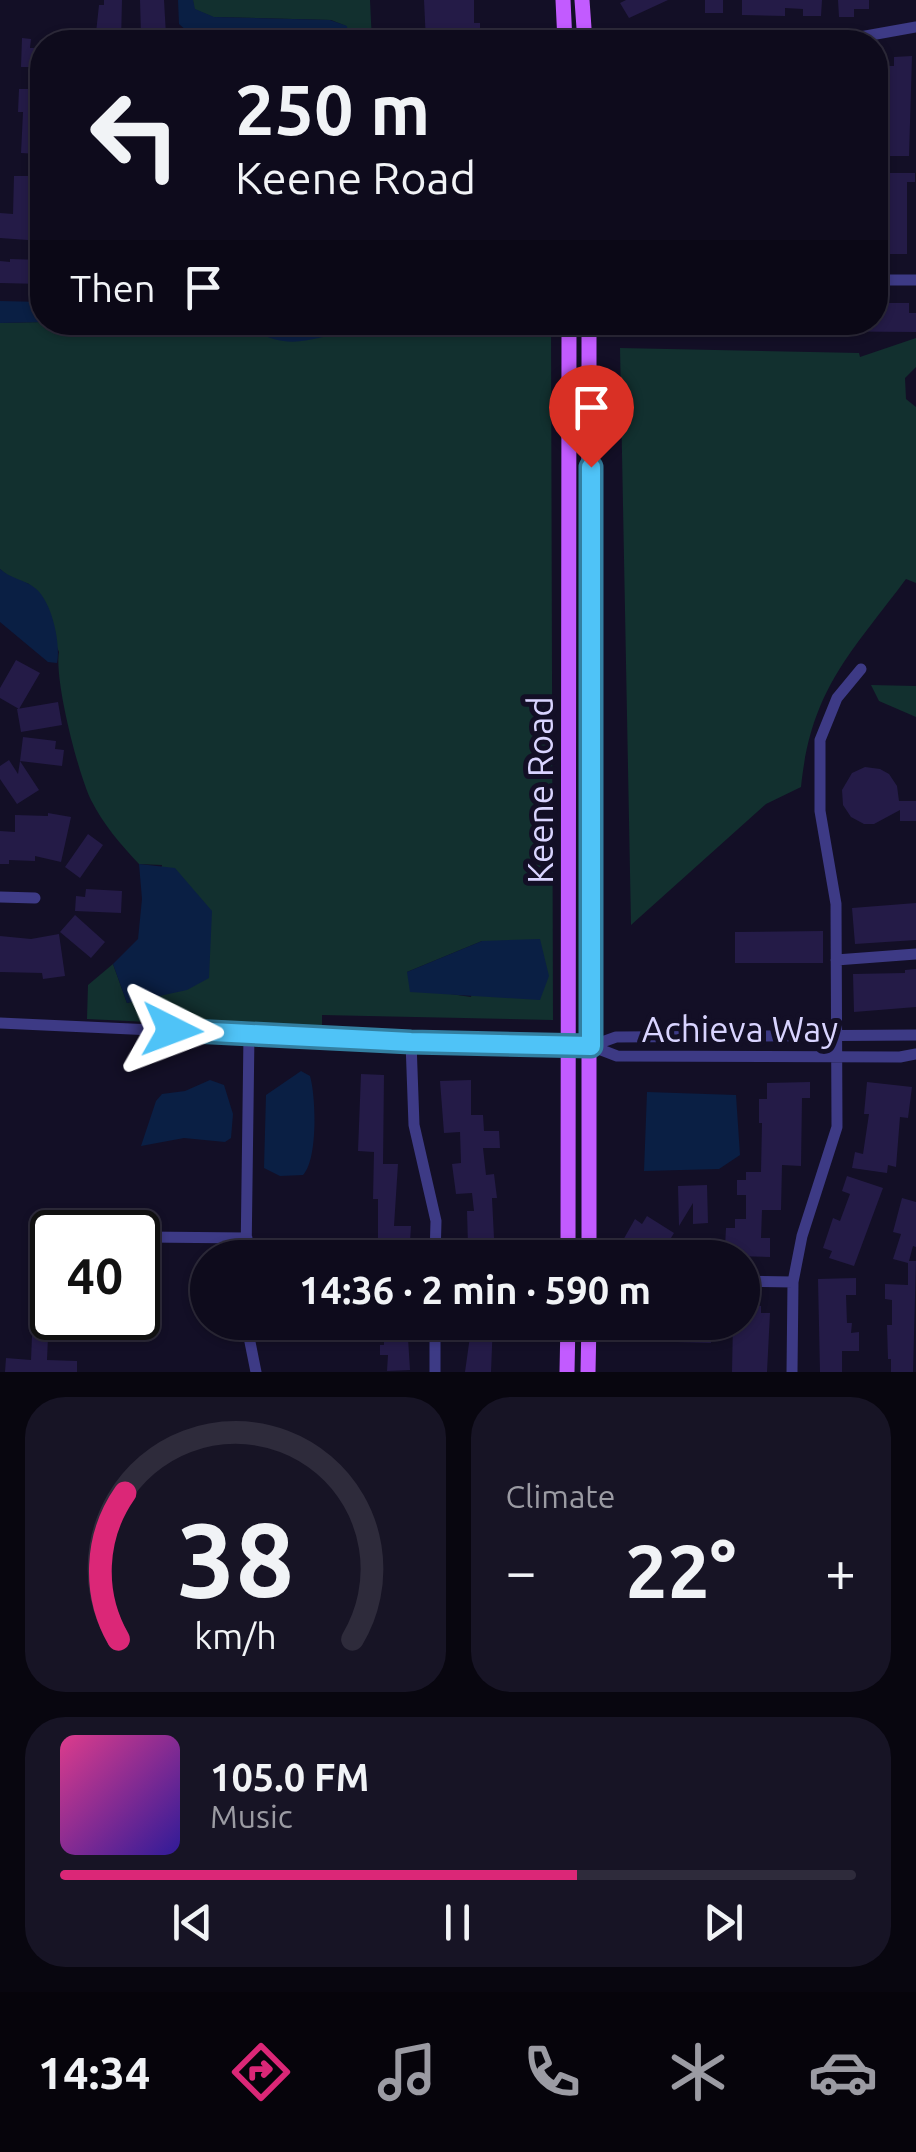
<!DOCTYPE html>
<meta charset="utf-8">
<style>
body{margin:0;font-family:Ubuntu,sans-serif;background:#171425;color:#f1f3f6;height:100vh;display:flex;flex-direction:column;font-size:38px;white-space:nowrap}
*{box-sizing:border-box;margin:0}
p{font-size:32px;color:#9b9ba3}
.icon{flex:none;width:55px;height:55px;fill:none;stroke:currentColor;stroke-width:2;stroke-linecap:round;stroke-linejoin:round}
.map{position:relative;height:1372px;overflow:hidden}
.details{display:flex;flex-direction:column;gap:25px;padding:25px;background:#08060f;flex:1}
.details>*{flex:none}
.top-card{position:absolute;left:30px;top:30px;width:858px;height:305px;border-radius:40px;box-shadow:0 2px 8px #0004,0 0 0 2px #2e2b3b;background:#0e0b1c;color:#f1f3f6;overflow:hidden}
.speed{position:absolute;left:30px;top:1210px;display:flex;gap:20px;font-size:50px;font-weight:700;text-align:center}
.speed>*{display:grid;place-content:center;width:130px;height:130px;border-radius:50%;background:#0e0b1c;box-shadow:0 2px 8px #0004,0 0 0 2px #2e2b3b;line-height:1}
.speed .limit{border:5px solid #111;border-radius:15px;background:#fff;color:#111}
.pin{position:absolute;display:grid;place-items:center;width:85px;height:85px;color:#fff;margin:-102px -42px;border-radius:50% 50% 50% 0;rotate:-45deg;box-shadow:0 0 10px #0007}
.pin .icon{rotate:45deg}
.me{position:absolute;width:110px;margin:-55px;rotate:93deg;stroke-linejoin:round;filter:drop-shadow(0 0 8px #0008)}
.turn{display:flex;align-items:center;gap:35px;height:210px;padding:0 40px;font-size:45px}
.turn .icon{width:130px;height:130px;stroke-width:2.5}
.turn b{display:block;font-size:70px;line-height:85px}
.then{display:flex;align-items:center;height:95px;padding:0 40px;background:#0003;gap:20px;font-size:38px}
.big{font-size:75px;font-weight:700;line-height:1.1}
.details .tile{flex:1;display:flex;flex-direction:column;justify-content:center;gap:15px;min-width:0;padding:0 35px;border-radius:40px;background:#171425}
.details .dial{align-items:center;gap:0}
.dial svg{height:260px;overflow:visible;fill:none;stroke:#2e2b3b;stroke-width:7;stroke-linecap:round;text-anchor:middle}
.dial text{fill:#f1f3f6;stroke:none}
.song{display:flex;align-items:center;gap:30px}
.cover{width:120px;height:120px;border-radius:15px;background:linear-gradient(135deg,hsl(330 70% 55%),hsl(250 70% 35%))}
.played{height:10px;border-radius:5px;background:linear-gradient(90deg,#db2777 65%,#2e2b3b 65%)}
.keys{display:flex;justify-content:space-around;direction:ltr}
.heat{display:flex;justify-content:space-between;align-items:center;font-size:55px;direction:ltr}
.details .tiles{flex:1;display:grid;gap:25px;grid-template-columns:1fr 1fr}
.tile:last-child{grid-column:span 2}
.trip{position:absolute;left:190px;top:1240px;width:570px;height:100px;border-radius:50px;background:#0e0b1c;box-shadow:0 2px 8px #0004,0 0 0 2px #2e2b3b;font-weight:700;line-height:100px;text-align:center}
.tab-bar{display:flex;height:160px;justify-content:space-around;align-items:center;background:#06040b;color:#9b9ba3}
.tab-bar .icon{width:70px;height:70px}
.tab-bar .current{color:#db2777}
.tab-bar b{font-size:45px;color:#f1f3f6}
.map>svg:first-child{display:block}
.green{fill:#12302f;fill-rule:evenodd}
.water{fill:#0a1f44}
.building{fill:#241b47}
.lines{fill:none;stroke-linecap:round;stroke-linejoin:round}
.minor{stroke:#3d3a85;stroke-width:11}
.major{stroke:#c25bff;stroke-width:15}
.route-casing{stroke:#337fa1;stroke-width:25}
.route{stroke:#4fc3f7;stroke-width:18}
.labels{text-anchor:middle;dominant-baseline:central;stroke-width:10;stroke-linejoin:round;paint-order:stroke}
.street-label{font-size:35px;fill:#d9d4ff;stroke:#130f26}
</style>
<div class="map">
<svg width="916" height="1372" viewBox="0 0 916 1372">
<rect width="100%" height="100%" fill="#130f26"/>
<path class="green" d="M193,0H370L372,42H348L346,26L331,20L213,17L194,9Z
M42,322L237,323L262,336H328L339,333L342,324L349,323H551L553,1020L322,1015V1028L289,1029L87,1019L88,985L113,964L127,1003L147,998L162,865L139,864C121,845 103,824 91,800C78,773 54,680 59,652L29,584L9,577L0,569V323ZM482,941L471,997L437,992L407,972Z
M916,338V367L905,378L906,399L916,407V583L906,579C851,653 811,689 801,787L766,804L631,925L620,348L859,353L860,357Z
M871,685L916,686V717L879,701Z"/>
<path class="water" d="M178,0H193L195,9L214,17L330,20L347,26L348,42H332L331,38L188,32L179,24Z
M0,301L42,302V322L0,323Z
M237,323H349L342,324L340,333C290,345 284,347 237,323Z
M0,569C11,579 24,579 35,588C52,601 61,644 57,663L48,662L0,622Z
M139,864L175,868L212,911L209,978L187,990L127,1003L113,964L138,939L142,899Z
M540,939L549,976L540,1000L410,992L407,972L482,941Z
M301,1071L310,1076C316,1096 318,1160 303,1175L280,1176L264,1168L266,1095Z
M210,1080L224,1085L233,1114L231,1138L225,1142L184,1138L141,1146L156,1101L162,1094L185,1091Z
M647,1092L736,1095L740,1155L719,1169L644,1171Z"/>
<path class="building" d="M104,0H122L121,42H95L99,5H104Z
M140,0H164L166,35L141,36Z
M424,0H474V23H480V42H426Z
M626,0H668L629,18L620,3Z
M705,0H723V13H705Z
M742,0H822L821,16H803V9L785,8V16L742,15Z
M838,0H869V9H854V17H839Z
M22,38L31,39L30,48H40L39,67H21Z
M912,56L909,156H883L886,66H894V57Z
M19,89H39V154L21,153L23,112H18Z
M883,173H915V182H907V254H884Z
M14,176H42V198H33L32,217H42V241L0,238V213L13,214Z
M10,259L42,260V284L0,283V261L10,262Z
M875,303H909V313H916V332L790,331V322H875Z
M16,660L40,673L19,709L0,698V688Z
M58,702L62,725L21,732L17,709Z
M23,737L56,741L55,749L64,750L62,766L20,761Z
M9,760L18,774L20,761L39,790L17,804L0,779V766Z
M865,767L880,769L889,774L897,786L899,801H916V821H900V810L874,824H864L851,817L843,805L842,790L852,773Z
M48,813L71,817L61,862L35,856V861L9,860V864H0V831L15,832V815L48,816Z
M88,834L103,845L80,878L65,867Z
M86,889L122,891L121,913L75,911L76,896L85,897Z
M916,903V940L855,944L852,908Z
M75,915L105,942L91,958L60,932Z
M823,931V963H735V932Z
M59,934L65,976L43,979L42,973L0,972V936L31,939Z
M916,969V1007L854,1012L853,974L905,973V970Z
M361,1074L384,1075L383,1164H398L394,1226H411L410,1242H378V1199H373L374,1152L358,1151Z
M471,1080V1115H483L484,1131H499L500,1148H483L486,1175L494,1174L497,1198H492L495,1258H478V1244L468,1245L467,1211H474L472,1193L456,1194L452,1164L461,1163L460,1132L444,1133L440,1081Z
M810,1082V1098H802L801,1166L782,1165L781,1210H762L761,1238H770V1257L734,1256V1247H725L726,1228H735V1219H746V1195H737V1180H746V1172H761L762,1123H759V1099H767V1083Z
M867,1082L912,1087L908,1118L900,1117L896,1167L888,1165L887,1173L852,1168L855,1152L863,1154L869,1114H864Z
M847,1176L883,1188L854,1266L829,1258L832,1251L823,1248L833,1218L840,1221L850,1194L842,1191Z
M707,1185L708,1223L693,1224V1203L679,1226L678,1186Z
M902,1198L916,1202V1247L913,1246L909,1261H916L913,1372H891V1359H888L887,1325H892V1300L885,1299V1284L908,1285V1263L893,1259L901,1234L893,1232Z
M647,1216L674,1233L659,1258H648L622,1242L635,1219L642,1224Z
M856,1278V1295H846L847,1323H852L851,1333L859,1332V1351H842V1372H820L818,1279Z
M742,1306H761V1313H770L767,1372H732L733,1322H742Z
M384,1322H407L410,1370L387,1371L388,1355H380V1345H384Z
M472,1322H493L491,1372H465Z
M675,1322H712L711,1343L675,1342Z
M32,1336L48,1337L47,1360L77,1361V1372H5L6,1358L31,1360Z"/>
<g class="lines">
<path class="minor" d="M673,42V39L832,42L916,27
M875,280H916
M0,897L35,898
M836,960L916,954
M0,1023L411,1042L591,1046L617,1056L900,1057L916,1054
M411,1042L414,1125L436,1221L435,1258
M591,1046L616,1037L916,1035
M146,1237L247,1238
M246,1258L249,1034
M742,1281L793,1282
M246,1322L256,1372
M435,1372V1322
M792,1372L793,1282L802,1236L837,1127L836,904L820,811V740L837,698L861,669"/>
<path class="major" d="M563,0L565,42
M582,0L585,42
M568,1258L569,322
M589,1258V322
M567,1372L568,1322
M588,1372L589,1322"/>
</g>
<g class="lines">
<g class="route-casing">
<path id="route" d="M172,1030L411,1042L591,1046V467"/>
</g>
<use href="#route" class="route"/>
</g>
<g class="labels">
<g class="street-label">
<text transform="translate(540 790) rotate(-90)">Keene Road</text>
<text x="740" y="1029">Achieva Way</text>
</g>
</g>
</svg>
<div class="speed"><div class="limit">40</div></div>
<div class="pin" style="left:591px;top:467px;background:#d93025"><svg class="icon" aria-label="arrive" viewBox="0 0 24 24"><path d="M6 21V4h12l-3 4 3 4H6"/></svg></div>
<svg class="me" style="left:172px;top:1030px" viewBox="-20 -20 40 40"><path d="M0-17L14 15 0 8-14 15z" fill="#4fc3f7" stroke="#fff" stroke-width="4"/></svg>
<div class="trip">14:36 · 2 min · 590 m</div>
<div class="top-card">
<div class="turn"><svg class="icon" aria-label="left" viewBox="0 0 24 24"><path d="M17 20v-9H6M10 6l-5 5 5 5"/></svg><div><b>250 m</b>Keene Road</div></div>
<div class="then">Then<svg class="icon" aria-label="arrive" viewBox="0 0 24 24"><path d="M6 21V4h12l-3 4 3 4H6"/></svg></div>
</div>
</div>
<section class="details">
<div class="tiles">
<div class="tile dial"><svg viewBox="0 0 100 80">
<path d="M14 69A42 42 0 1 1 86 69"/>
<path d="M14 69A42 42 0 0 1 16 24" stroke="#db2777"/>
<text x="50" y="56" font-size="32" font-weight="700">38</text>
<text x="50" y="72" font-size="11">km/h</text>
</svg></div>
<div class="tile"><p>Climate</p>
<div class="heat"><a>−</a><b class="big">22°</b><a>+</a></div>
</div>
<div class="tile">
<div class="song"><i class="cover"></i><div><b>105.0 FM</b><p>Music</p></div></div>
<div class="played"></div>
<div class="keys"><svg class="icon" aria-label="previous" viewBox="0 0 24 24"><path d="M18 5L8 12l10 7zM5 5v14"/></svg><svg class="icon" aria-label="pause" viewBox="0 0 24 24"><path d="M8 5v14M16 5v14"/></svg><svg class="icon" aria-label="next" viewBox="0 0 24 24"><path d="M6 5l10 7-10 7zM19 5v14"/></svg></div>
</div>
</div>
</section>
<nav class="tab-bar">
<b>14:34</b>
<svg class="icon current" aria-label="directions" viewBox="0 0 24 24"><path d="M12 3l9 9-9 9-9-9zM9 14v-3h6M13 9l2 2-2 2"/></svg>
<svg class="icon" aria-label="music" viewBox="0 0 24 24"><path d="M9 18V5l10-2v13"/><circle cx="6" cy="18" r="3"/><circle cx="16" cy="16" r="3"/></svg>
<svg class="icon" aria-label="phone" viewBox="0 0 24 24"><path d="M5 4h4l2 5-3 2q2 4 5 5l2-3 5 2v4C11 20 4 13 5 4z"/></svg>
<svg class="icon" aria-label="climate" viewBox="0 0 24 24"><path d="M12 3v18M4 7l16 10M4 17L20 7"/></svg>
<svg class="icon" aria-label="car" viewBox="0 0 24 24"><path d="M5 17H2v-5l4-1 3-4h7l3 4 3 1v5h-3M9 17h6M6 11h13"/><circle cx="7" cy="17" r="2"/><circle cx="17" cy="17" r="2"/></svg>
</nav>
